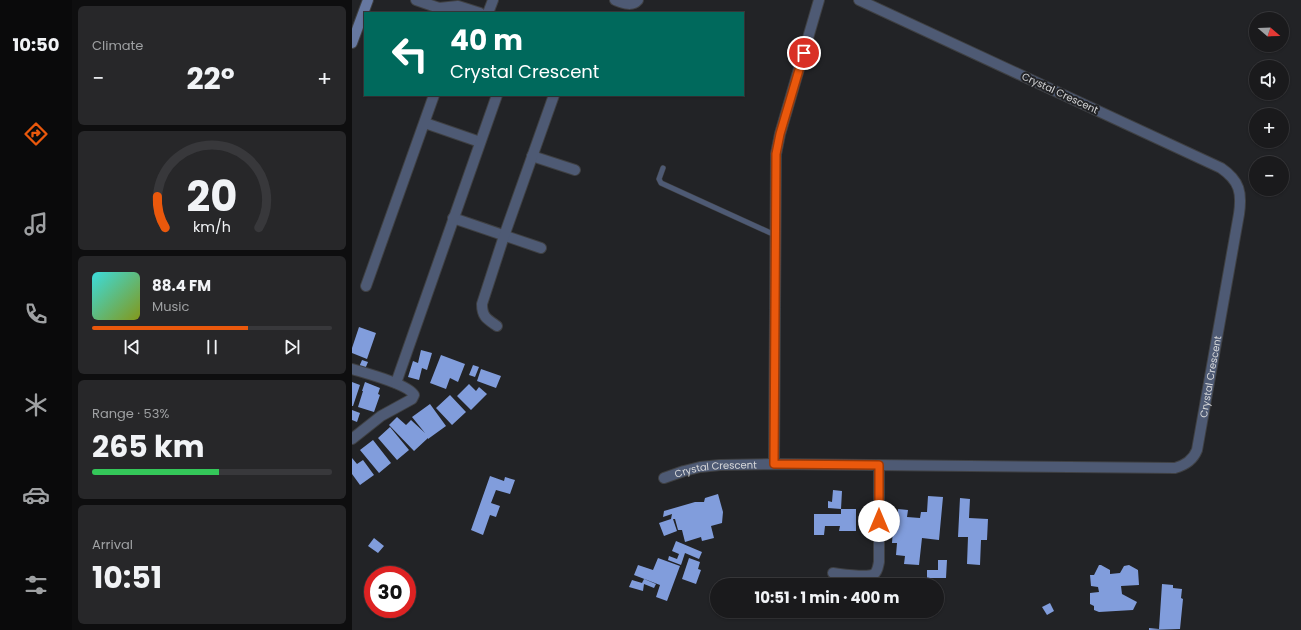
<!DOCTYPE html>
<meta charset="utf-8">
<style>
body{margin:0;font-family:Poppins,sans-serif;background:#272729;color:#f1f3f6;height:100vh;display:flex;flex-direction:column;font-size:15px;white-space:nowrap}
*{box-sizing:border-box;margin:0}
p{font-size:13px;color:#9fa1a3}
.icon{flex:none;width:22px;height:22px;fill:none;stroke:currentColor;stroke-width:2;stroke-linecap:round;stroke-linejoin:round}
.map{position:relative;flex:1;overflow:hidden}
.panel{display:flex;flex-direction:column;gap:6px;padding:6px;background:#0e0e0f;width:280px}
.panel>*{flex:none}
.hud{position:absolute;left:12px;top:12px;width:380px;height:84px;border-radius:0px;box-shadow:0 1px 3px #0004,0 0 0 1px #38383b;background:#00695c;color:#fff;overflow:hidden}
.needle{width:26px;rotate:109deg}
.controls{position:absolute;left:897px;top:12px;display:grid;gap:8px}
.controls a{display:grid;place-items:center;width:40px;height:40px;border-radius:50%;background:#1a1a1c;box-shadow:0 1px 3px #0004,0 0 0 1px #38383b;font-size:20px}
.speed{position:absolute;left:12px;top:566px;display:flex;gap:8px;font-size:20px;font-weight:700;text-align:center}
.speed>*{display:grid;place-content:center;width:52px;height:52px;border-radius:50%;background:#1a1a1c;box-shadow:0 1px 3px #0004,0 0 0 1px #38383b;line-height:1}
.speed .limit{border:6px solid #d22;background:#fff;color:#111}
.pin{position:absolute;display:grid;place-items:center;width:34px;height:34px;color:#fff;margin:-17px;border:2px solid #fff;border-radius:50%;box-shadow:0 1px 4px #0007}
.me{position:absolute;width:44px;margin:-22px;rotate:0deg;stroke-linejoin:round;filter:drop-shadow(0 0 3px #0008)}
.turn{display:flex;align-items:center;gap:14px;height:84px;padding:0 20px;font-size:18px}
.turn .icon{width:52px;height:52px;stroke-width:2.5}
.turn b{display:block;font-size:28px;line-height:34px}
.big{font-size:30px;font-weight:700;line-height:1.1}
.panel .card{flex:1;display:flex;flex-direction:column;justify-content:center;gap:6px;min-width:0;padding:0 14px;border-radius:6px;background:#272729}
.panel .dial{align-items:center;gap:0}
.dial svg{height:104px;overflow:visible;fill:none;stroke:#38383b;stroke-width:7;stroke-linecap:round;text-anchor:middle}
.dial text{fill:#f1f3f6;stroke:none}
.song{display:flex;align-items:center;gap:12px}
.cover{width:48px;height:48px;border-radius:6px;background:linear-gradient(135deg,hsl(180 70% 55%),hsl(70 70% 35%))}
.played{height:4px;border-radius:2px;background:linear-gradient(90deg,#ea580c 65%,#38383b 65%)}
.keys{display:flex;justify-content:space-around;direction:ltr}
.heat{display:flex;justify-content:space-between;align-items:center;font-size:22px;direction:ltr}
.charge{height:6px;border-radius:3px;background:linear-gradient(90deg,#34c759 53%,#38383b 0)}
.trip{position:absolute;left:358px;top:578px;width:234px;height:40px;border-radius:20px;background:#1a1a1c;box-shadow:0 1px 3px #0004,0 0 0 1px #38383b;font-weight:700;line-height:40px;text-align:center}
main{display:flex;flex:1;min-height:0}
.tab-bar{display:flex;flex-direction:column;width:72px;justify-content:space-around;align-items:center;background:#0a0a0b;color:#9fa1a3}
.tab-bar .icon{width:28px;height:28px}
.tab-bar .selected{color:#ea580c}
.tab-bar b{font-size:18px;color:#f1f3f6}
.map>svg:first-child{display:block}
.building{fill:#819ddc}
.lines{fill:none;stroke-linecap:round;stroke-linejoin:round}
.lane-casing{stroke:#3f4043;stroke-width:6}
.street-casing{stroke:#3f4043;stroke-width:12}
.secondary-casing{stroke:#3f4043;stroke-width:12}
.lane{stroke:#4e5a74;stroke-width:5}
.street{stroke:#4e5a74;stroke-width:10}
.secondary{stroke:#6678a1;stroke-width:10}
.route-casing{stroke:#983908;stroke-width:10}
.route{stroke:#ea580c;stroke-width:7}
.labels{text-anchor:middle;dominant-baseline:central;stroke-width:4;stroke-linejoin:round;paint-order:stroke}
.street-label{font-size:10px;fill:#d6d7d9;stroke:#222326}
</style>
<main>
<nav class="tab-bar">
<b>10:50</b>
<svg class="icon selected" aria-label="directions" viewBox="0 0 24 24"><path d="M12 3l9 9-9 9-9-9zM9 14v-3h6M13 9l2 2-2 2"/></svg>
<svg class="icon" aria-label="music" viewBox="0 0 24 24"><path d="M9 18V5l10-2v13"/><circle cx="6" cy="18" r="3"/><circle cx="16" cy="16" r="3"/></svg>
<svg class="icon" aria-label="phone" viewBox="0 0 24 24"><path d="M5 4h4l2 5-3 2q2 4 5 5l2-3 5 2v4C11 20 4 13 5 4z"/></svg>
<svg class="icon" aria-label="climate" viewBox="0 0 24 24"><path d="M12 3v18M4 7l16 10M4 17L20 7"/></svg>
<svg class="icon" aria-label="car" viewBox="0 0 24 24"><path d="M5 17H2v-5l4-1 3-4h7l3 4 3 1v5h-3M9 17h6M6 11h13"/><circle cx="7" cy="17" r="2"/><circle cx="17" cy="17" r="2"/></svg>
<svg class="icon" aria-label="filters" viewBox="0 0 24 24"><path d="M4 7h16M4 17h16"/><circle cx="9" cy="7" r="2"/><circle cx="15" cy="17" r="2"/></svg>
</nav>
<section class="panel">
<div class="card"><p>Climate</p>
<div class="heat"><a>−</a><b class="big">22°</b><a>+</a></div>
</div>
<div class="card dial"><svg viewBox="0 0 100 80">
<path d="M14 69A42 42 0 1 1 86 69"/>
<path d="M14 69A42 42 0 0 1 8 45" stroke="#ea580c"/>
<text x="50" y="56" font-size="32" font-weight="700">20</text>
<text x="50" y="72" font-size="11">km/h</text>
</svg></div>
<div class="card">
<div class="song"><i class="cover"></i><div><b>88.4 FM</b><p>Music</p></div></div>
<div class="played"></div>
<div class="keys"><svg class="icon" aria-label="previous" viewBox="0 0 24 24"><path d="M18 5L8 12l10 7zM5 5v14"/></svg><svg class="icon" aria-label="pause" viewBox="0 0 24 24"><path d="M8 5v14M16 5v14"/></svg><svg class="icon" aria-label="next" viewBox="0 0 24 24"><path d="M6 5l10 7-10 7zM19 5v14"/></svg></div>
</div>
<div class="card"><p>Range · 53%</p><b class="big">265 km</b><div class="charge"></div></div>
<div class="card"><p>Arrival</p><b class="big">10:51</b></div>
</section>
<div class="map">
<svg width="949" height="630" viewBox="0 0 949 630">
<rect width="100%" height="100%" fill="#222326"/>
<path class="building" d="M7,327L24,333L15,359L0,353V348Z
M69,350L80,353L75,370L70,368L67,380L56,377L61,361L66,363Z
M89,355L113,364L106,382L98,378L94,389L78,383Z
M10,360L16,362L13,369L7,367Z
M121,365L127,367L123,377L117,375Z
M129,369L149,376L144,388L125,381Z
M0,382L8,385L1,406H0Z
M13,382L28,388L26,394L28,395L22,412L6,407L11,391H10Z
M117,384L124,391L127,387L135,394L119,410L105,396Z
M98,395L114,412L100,425L84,408Z
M78,404L94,426L76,439V438L62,451L37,425L45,417L54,425L59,420L73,433L60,417Z
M0,410L8,413L5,422L0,420Z
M38,427L57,450L45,460L26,438Z
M21,440L39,463L27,473L8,450Z
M0,458L5,464L11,460L22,475L8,485L0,474Z
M138,476L152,481L153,477L163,480L158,494L144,490L139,503L148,506L144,517L138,515L131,535L119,530Z
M481,490L490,491L489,509L476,508V501L480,502Z
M366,494L371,512L370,523L359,526L362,538L350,541L349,537L333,542L330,530H326L323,519H321L325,531L312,536L307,523L319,519L320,514L311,517L312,511L343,502H352L353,498Z
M576,496L591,497L587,540L570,538L567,565L552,564L553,556L544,555L545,543H540L541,529H545L546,509L556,510L555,517L568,518L569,512H575Z
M608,498L618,499L617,518L636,519L635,540H629L628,565L615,564L616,537H606Z
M489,509H504V531H487L488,526H473L472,535H462V514H489Z
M22,538L32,546L26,553L16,546Z
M324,541L350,552L347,559L333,553L329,565L316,560L317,556L325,559L327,554L320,551Z
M306,558L328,566L315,601L304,597L308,585L282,575L286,565L301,570Z
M337,558L348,562L346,569L349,570L344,584L330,579Z
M586,560H595L594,578H575V570H586Z
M747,565H749L758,570V574L768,573L772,566L777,565L786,570L787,585L769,586L770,594L785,602L781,610L747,612L742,610V606L738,604V593L747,592L746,587L739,586L738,575H742Z
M292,579L304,584L302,588L292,584L291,591L277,587L280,580L290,583Z
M810,584L821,585V588L830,589L829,598L831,599L828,629L797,630V628L807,629Z
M698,603L702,611L695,615L690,607Z"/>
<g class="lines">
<g class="lane-casing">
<path id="lane" d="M311,168L307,179L309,183L423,235"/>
</g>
<g class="street-casing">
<g id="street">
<path d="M64,0L87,8L106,6L128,13"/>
<path d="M263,0C271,3 280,7 286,0"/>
<path d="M136,13L141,0"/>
<path d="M73,123L128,142"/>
<path d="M180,156L223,170"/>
<path d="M101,218L189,248"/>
<path d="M14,286L82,95"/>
<path d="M145,326C135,319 130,317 130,304L152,236L202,95"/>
<path d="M0,369C13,373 56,384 62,395L60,399L29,416L0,439"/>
<path d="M44,383L145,95"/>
<path d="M422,464L424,154L428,134L467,0"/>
<path id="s1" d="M312,478L332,471L348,467L368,465L422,464L823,468C834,465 841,460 845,450L887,214C890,193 888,181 869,168L507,0"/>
<path d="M481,573C490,574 515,578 522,574C526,571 526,566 527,562V465"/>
</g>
</g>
<g class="secondary-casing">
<path id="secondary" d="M0,43L16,0"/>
</g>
<use href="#lane" class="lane"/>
<use href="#street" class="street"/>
<use href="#secondary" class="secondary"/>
</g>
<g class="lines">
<g class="route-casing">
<path id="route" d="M452,53L428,134L424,154L422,464L527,465V521"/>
</g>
<use href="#route" class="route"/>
</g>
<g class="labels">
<g class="street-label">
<text transform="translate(708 93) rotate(25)">Crystal Crescent</text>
<text stroke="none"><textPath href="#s1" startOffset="617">Crystal Crescent</textPath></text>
<text stroke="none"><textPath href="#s1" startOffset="53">Crystal Crescent</textPath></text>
</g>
</g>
</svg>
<div class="controls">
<a><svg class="needle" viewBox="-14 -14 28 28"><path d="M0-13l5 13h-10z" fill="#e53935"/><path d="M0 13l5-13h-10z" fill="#9fa1a3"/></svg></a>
<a><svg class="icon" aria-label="sound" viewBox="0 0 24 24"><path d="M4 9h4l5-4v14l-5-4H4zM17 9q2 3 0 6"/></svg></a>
<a>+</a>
<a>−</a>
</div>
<div class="speed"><div class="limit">30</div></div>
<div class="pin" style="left:452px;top:53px;background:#d93025"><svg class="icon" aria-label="arrive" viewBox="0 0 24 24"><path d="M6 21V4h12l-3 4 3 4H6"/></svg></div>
<svg class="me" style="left:527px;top:521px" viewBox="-20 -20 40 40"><circle r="19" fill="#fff"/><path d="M0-13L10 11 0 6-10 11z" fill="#ea580c"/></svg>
<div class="trip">10:51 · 1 min · 400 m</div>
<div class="hud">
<div class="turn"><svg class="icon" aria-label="left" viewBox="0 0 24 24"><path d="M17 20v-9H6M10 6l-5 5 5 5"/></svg><div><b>40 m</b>Crystal Crescent</div></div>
</div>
</div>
</main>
